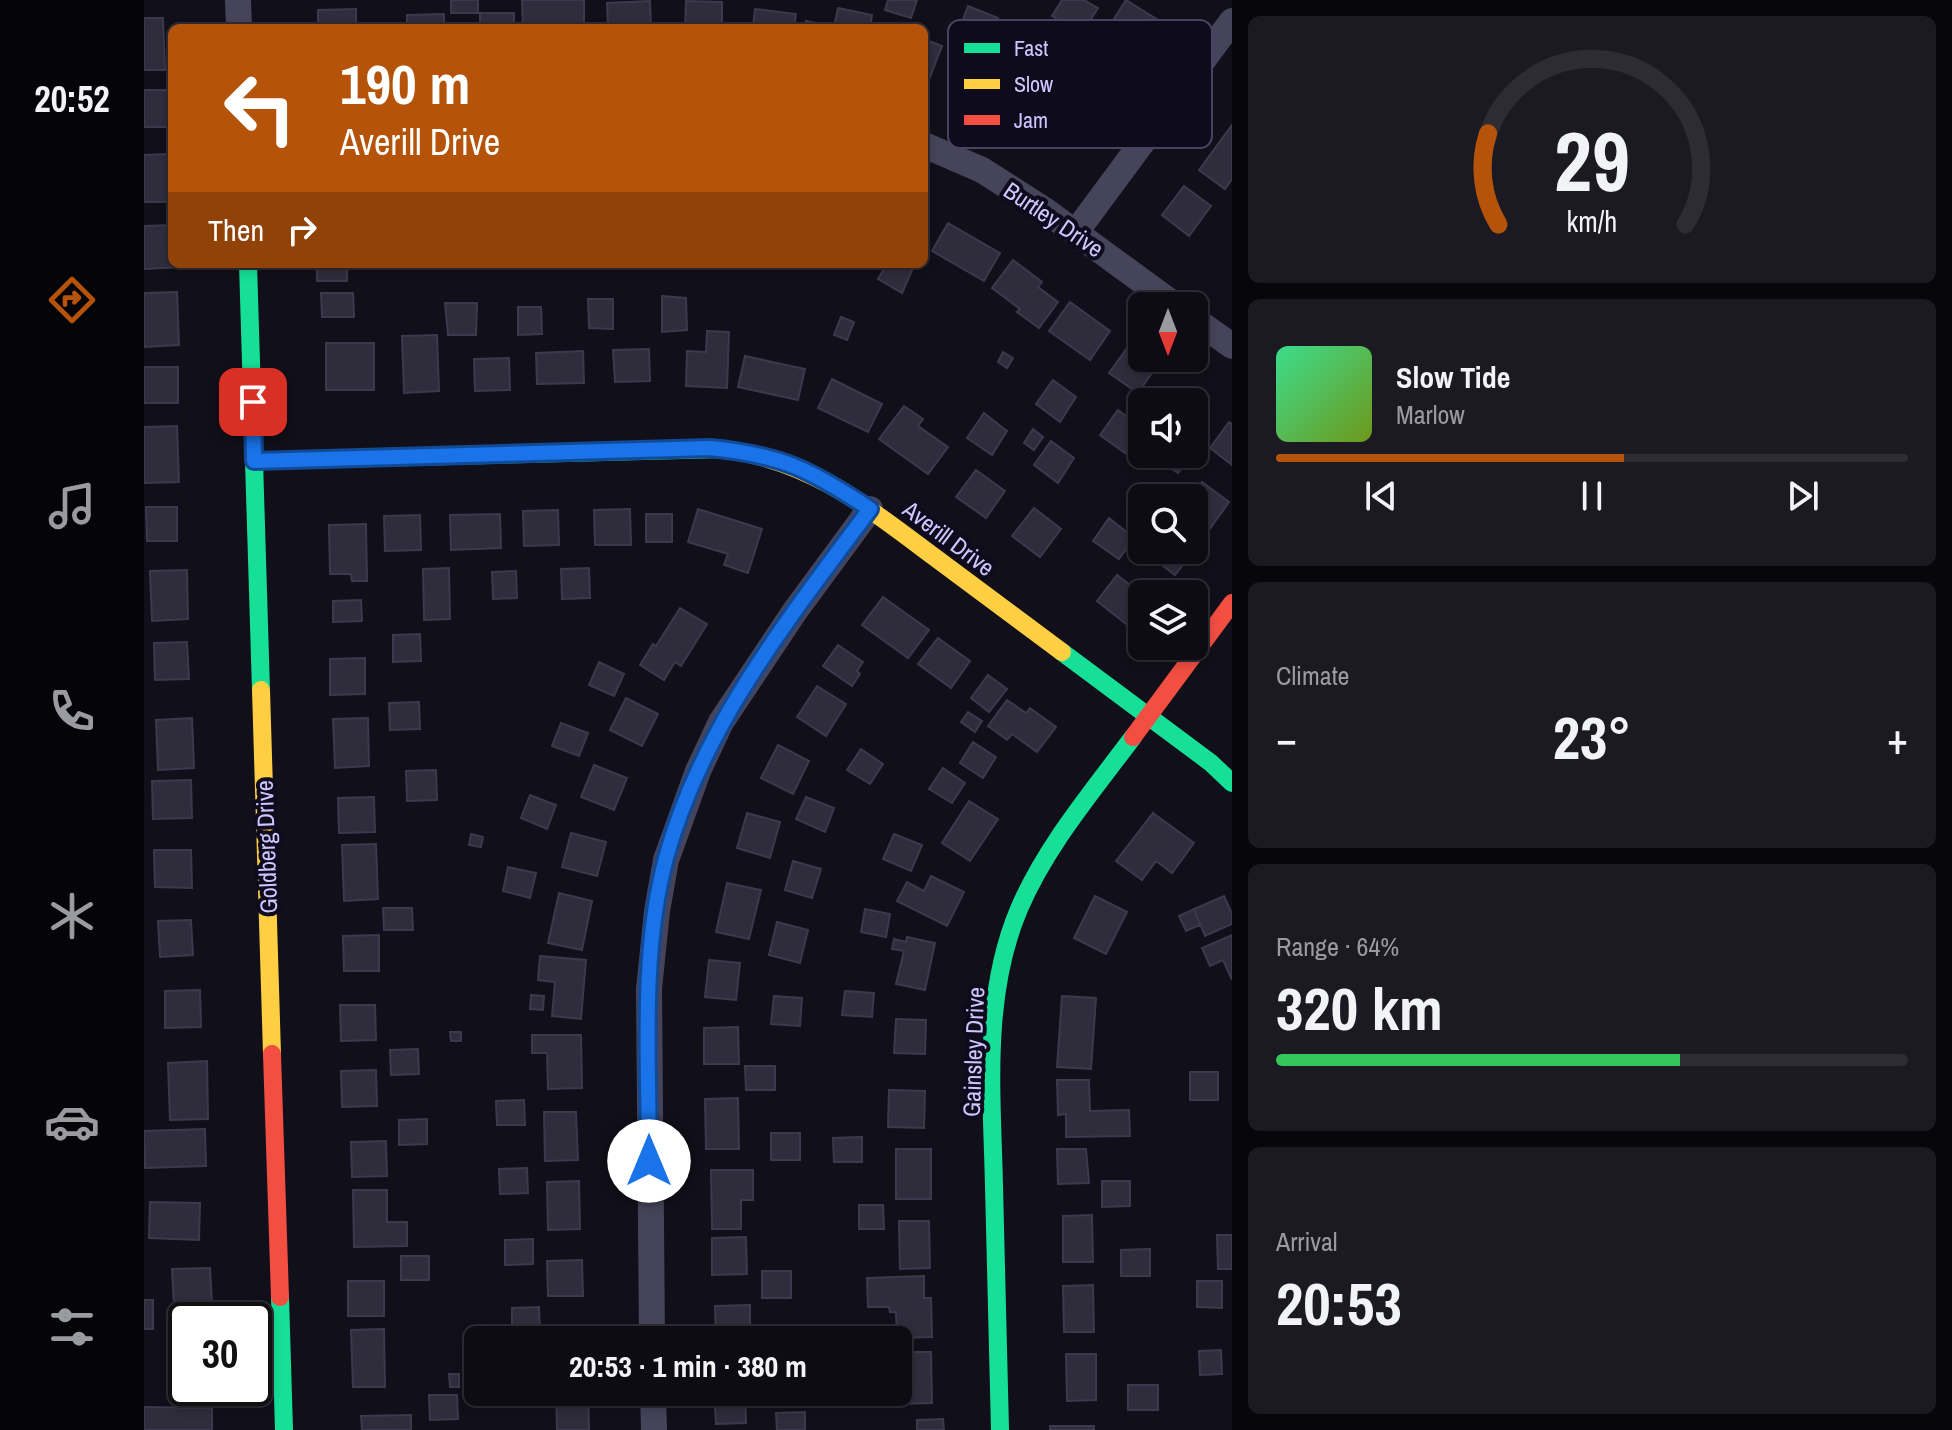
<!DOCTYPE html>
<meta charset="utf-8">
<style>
body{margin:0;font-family:"Archivo Narrow",sans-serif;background:#1b1921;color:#f1f3f6;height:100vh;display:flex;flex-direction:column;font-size:30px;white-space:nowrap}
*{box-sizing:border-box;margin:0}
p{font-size:26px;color:#9a9ba0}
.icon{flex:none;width:44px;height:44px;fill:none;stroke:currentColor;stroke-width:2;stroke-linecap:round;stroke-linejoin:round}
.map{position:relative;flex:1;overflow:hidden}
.drawer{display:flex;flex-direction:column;gap:16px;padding:16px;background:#07060a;width:720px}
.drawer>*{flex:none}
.hud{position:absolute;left:24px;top:24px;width:760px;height:244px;border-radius:12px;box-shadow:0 4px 12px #0003,0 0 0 2px #2d2b33;background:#b45309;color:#fff;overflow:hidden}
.needle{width:52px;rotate:180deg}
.tools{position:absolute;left:984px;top:292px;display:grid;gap:16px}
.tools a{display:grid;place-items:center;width:80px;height:80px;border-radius:12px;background:#0d0b13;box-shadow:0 4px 12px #0003,0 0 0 2px #2d2b33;font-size:40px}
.speed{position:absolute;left:24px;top:1302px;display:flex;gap:16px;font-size:40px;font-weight:700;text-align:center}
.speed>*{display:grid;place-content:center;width:104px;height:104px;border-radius:50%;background:#0d0b13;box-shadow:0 4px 12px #0003,0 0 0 2px #2d2b33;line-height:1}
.speed .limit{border:4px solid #111;border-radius:12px;background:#fff;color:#111}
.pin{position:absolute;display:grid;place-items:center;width:68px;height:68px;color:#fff;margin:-34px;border-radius:16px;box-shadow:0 4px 12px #0006}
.me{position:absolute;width:88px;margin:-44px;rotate:0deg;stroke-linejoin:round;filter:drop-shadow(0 0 6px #0008)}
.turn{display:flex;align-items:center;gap:28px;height:168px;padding:0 40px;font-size:36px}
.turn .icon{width:104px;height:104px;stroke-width:2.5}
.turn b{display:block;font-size:56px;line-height:68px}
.then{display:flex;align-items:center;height:76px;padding:0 40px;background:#0003;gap:16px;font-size:30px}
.big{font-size:60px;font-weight:800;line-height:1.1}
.drawer .tile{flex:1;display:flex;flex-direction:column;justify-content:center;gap:12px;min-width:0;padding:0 28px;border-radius:12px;background:#1b1921}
.drawer .dial{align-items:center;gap:0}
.dial svg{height:208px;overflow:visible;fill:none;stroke:#2d2b33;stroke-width:7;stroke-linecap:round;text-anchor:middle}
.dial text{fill:#f1f3f6;stroke:none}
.song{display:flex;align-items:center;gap:24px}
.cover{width:96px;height:96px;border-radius:12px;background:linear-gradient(135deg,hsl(150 70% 55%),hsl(80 70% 35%))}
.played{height:8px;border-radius:4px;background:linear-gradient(90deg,#b45309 55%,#2d2b33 55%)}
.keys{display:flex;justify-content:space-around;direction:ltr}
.heat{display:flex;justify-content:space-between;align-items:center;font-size:44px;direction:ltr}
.charge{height:12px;border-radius:6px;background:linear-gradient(90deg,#34c759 64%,#2d2b33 0)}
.trip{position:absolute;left:320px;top:1326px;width:448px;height:80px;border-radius:12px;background:#0d0b13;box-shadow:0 4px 12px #0003,0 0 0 2px #2d2b33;font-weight:800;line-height:80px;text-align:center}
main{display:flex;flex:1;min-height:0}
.tabs{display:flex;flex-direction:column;width:144px;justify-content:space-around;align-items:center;background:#050408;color:#9a9ba0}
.tabs .icon{width:56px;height:56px}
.tabs .active{color:#b45309}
.tabs b{font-size:36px;color:#f1f3f6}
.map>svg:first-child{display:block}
.building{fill:#2f2c3c;stroke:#3c394e;stroke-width:2}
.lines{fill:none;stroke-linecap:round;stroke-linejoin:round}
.street{stroke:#45445a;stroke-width:26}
.fast{stroke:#16e098;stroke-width:18}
.slow{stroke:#ffcf43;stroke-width:18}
.jam{stroke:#f24e42;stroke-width:18}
.route-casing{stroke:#114b97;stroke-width:20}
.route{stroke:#1a73e8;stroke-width:14}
.labels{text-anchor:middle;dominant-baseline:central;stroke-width:8;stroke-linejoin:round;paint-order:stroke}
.street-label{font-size:24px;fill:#cec7ff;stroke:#0e0b1d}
.key{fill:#0e0b1d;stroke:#484361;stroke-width:2}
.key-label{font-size:22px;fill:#cec7ff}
</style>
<main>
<nav class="tabs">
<b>20:52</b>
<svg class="icon active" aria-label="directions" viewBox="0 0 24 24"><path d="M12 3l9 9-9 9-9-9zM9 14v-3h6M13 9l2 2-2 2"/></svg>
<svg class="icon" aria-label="music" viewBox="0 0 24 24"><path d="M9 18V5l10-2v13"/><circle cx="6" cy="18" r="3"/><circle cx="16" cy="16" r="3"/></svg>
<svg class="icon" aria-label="phone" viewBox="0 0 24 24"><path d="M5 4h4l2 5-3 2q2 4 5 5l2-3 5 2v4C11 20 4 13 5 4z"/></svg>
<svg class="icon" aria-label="climate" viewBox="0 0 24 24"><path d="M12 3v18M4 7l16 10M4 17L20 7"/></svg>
<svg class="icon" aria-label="car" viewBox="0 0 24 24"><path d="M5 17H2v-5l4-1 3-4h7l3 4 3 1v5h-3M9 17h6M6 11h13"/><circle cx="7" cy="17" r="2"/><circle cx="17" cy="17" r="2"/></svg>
<svg class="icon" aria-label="filters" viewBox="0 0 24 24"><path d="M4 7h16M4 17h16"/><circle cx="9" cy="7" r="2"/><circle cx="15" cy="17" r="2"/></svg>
</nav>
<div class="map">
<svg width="1088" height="1430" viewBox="0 0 1088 1430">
<rect width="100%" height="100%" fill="#110f19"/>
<path class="building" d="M307,0H334V13H307Z
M378,0H440V28H379Z
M744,0H773L767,18L741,10Z
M918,0H940L954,8L937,34L908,16Z
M982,0L1014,20L992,54L961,33Z
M506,1L507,28H464L463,3Z
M542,1L578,2V28H541Z
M824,6L854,18L841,49L812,38Z
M694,8L728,15L726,28H660L662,21L690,27Z
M212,9V28H174V10Z
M611,9L652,14L650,28H609Z
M336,13H370V28H336Z
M300,14V28H263V15Z
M0,18H19L21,70H0Z
M780,39L798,46L784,82L780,80Z
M0,90H24V127H0Z
M1088,125V179L1081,189L1055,170Z
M24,154L26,202H0V155Z
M1040,186L1067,206L1045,236L1018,215Z
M804,223L856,253L840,281L788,251Z
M28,225V264H38V267L0,269V226Z
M869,260L898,282L894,287L914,302L895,328L873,312L876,309L848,288Z
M173,264H203V281H173Z
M743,264L770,266L758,293L734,279Z
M33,292L35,345L0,347V293Z
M177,293H209L210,317H178Z
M518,296L542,298L543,330L518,332Z
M444,299H469V329L445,328Z
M926,302L966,331L946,360L905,331Z
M301,303H333L332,335H304Z
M374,307H397L398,334L374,335Z
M697,317L710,322L703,340L690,335Z
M563,331L585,332L583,388L542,386L543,351L562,352Z
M293,335L295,391L260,393L258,336Z
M182,343H230V390H182Z
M984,347L1012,367L994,393L965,373Z
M505,349L506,381L471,382L469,350Z
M439,351L440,383L393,384L392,353Z
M859,352L869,358L863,368L854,362Z
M601,356L661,369L654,400L594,387Z
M365,358L366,390L331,391L330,359Z
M0,367H34V403H0Z
M688,379L738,404L724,432L674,408Z
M909,380L932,397L916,422L892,404Z
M760,406L779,419L774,426L804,447L784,474L735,439Z
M974,410L997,427L981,453L956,435Z
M840,413L863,431L848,455L823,438Z
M1085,422L1088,424V465L1066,448Z
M33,426L35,482L0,483V427Z
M889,429L899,437L890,450L880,443Z
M907,441L930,458L914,483L890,465Z
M1013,454H1048L1034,473L1011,457Z
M832,470L861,491L842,518L812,497Z
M1058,482L1085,502L1065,530L1050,519V498H1047Z
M2,507H33V541H3Z
M890,508L917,529L896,557L868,536Z
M486,509L487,545H451L450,510Z
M554,509L618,529L604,573L580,565L584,554L544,542Z
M414,510L415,545L380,546L379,511Z
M356,514L357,548L307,550L306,515Z
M502,514H528V542H502Z
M276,515L277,550L241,551L240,516Z
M965,518L990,538L975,559L949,541Z
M222,524L223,581H208L207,574H186L185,525Z
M1050,547L1052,548L1031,575L1005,555L1009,550H1050Z
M305,568L306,619L280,620L279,569Z
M445,568L446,598L418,599L417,569Z
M43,570L44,619L8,621L6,571Z
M372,571L373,598L349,599L348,572Z
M973,575L998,594V622L991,631L953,601Z
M739,597L785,630L764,658L718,625Z
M217,600L218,621L189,622V601Z
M536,608L563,624L537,666L531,662L520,680L496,665L509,644L512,646Z
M276,634L277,661L249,662V635Z
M794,638L826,661L807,688L774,664Z
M43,642L45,679L11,680L10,643Z
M694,645L719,662L713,671L716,674L708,686L679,666Z
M221,658V694L186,695V659Z
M455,662L480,674L470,696L445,685Z
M844,675L863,689L845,712L827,698Z
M673,686L702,704L682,736L653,717Z
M482,698L514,714L498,746L466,730Z
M863,700L882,713L886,708L912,727L893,752L868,734L863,740L844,726Z
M275,702L276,729L246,730L245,703Z
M824,712L838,721L831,732L817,722Z
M48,718L50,768L14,770L12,720Z
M224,718L225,766L191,768L189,719Z
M417,723L444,733L435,756L408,746Z
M829,742L852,757L839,778L816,763Z
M634,745L665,761L649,794L617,778Z
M717,749L739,764L726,784L703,770Z
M450,765L483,778L470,810L437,797Z
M799,768L821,783L808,803L785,789Z
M292,770L293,800L263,801L262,771Z
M47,780L48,818L9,819L8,781Z
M386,795L412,805L403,829L377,818Z
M230,797L231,832L195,833L194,798Z
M662,797L690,808L681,832L652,819Z
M825,801L854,819L826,861L798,843Z
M603,813L636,822L626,858L593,848Z
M1009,813L1050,843L1028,873L1012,861L998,880L972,861Z
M427,833L462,842L453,876L418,867Z
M327,834L339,837L337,847L325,845Z
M750,834L778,845L767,871L739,859Z
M232,844L234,899L200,901L198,845Z
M10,850H47L48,888L11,887Z
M649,861L677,869L668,898L641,890Z
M364,867L392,873L386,898L359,891Z
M787,876L820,892L803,926L753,901L763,882L780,891Z
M583,883L617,890L605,939L572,932Z
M415,893L448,901L438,950L404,943Z
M951,896L983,912L962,954L930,938Z
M1080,896L1088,914V924L1061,936L1050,909Z
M239,908H268L269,930H240Z
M721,909L746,914L742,937L717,932Z
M1050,909L1056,925L1042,931L1035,916Z
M47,920L49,955L16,957L14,921Z
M633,922L664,930L656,963L625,955Z
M235,935V971H200L199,936Z
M1088,935V980L1079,960L1066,966L1058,948Z
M763,937L791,943L781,990L752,984L760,951L748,949L750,939L762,942Z
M396,956L442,960L437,1019L408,1016L411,982L394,980Z
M565,960L596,963L592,1000L561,997Z
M56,990L57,1027L21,1028V991Z
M701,991L730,993L728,1017L698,1015Z
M387,995L400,996L399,1010L386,1009Z
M630,996L658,998L656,1026L627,1024Z
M918,996L952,998L947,1069L913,1067Z
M196,1005H231L232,1040L197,1041Z
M752,1019L782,1020L781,1054L750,1053Z
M594,1027L595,1064H560V1028Z
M306,1032H317V1041H307Z
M388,1035H437L438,1088L404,1089L403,1053H388Z
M274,1049L275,1074L247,1075L246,1050Z
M63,1061L64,1119L26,1120L24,1063Z
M601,1066H631V1090H602Z
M232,1070L233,1106L198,1107L197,1071Z
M1046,1072H1074V1100H1046Z
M913,1080H945L946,1111L985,1110L986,1136L922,1137V1114L914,1115Z
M745,1090L781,1091L780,1128L744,1127Z
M594,1098L595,1149H562L561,1099Z
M380,1100L381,1125H353L352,1101Z
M400,1112H432L434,1160L401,1161Z
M283,1119V1144L255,1145V1120Z
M61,1129L62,1166L1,1168L0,1131Z
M627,1133H656V1160H627Z
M718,1137V1162H690L689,1138Z
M242,1141L243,1176L208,1177L207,1142Z
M752,1149H787V1199H752Z
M913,1149H942L945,1183L914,1184Z
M383,1168L384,1193L356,1194L355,1169Z
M567,1170H609V1200H597V1229H568Z
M435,1181L436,1229L404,1230L403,1182Z
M958,1181H986V1206L958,1207Z
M209,1190H243V1222H263V1246L210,1247Z
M6,1202L56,1203L55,1240L5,1238Z
M715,1205H739L740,1229H715Z
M948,1215L949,1262H919V1216Z
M755,1221H785L786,1268L756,1269Z
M1073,1235H1088V1269H1074Z
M602,1237L603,1274L568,1275V1238Z
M389,1239V1264L361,1265V1240Z
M1006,1249V1276H977V1250Z
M257,1256H285V1280H257Z
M438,1260L439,1296H404L403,1261Z
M66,1268L68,1304L30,1307L28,1269Z
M618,1271H647V1298H618Z
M780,1276V1298H787L788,1337L753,1338L752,1312H746L745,1307H724L723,1278Z
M204,1281H240V1316H204Z
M1053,1281H1078V1308L1053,1307Z
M949,1285L950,1332H920L919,1286Z
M0,1300H9V1329H0Z
M606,1305V1340H572L571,1306Z
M395,1307L396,1331L368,1332V1308Z
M445,1328L446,1340H411L410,1329Z
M240,1329L241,1387H209L207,1330Z
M33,1338H42V1374H33Z
M1077,1350L1078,1374L1056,1375L1055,1351Z
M754,1352H787L788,1403L753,1404Z
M922,1354H952V1400L923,1401Z
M305,1374H315V1387H306Z
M984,1385H1014V1410H984Z
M345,1392H373L374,1402L346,1403Z
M412,1392H444L445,1430H413Z
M570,1392H601L602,1423L572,1424Z
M285,1395H313L314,1419L286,1420Z
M0,1407L68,1408V1430H0Z
M661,1412V1430H633L632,1413Z
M267,1415V1430H218L217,1416Z
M799,1419L800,1430H773V1420Z
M906,1426H950V1430H906Z"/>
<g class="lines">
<path class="street" d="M94,0L95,28
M780,145L838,170L902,211L1032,306
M932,232L1088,21
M1050,319L1088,346
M508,1340L505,989L513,911L522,860L554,771L577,722L651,611L726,509
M509,1392L510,1430"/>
<path class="fast" d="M104,264L117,690
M110,461L578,449
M918,652L1067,763L1088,783
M136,1297L140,1430
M856,1430C854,1349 852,1267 850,1186C848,1094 838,996 875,909C902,846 948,792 989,737"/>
<path class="slow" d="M578,449C665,460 722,506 789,556C832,588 875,620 918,652
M117,690L128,1054"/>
<path class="jam" d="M989,737L1088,603
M128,1054L136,1297"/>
</g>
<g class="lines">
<g class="route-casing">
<path id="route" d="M109,402L110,461L566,448C638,455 667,470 726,509C646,617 558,726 522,858C496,954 505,1063 505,1161"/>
</g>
<use href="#route" class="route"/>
</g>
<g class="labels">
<g class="street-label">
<text transform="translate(910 219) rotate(34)">Burtley Drive</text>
<text transform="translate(805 538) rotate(37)">Averill Drive</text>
<text transform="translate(122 847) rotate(-92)">Goldberg Drive</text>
<text transform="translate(829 1052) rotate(-88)">Gainsley Drive</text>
</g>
</g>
<rect x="804" y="20" width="264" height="128" rx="12" class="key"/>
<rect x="820" y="43" width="36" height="10" fill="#16e098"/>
<rect x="820" y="79" width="36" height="10" fill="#ffcf43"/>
<rect x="820" y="115" width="36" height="10" fill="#f24e42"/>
<g class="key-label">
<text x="870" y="56">Fast</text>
<text x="870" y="92">Slow</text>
<text x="870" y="128">Jam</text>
</g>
</svg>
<div class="tools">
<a><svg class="needle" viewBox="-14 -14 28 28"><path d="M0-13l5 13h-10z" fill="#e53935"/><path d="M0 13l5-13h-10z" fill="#9a9ba0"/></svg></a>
<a><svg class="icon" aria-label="sound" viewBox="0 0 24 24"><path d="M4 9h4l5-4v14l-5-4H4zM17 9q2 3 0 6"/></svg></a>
<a><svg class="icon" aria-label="search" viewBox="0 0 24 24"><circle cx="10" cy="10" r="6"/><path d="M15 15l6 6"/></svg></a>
<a><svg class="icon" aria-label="layers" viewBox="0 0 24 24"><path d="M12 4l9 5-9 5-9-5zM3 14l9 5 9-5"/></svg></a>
</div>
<div class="speed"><div class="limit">30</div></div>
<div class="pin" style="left:109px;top:402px;background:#d93025"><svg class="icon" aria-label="arrive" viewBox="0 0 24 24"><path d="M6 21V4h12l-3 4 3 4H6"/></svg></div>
<svg class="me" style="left:505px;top:1161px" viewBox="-20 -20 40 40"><circle r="19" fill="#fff"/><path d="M0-13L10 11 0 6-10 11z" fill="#1a73e8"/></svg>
<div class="trip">20:53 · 1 min · 380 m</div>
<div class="hud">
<div class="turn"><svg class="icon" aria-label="left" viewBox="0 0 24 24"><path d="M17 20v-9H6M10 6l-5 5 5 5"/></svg><div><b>190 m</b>Averill Drive</div></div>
<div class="then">Then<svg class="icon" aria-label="right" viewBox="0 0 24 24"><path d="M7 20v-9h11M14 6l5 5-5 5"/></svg></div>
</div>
</div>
<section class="drawer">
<div class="tile dial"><svg viewBox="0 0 100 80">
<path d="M14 69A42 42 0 1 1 86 69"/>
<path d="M14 69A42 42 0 0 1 10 34" stroke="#b45309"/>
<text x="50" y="56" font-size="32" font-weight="700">29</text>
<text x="50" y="72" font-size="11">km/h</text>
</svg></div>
<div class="tile">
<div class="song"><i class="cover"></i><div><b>Slow Tide</b><p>Marlow</p></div></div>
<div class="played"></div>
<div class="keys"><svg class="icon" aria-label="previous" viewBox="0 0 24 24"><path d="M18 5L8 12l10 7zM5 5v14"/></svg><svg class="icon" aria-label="pause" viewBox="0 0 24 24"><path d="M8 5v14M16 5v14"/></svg><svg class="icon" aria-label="next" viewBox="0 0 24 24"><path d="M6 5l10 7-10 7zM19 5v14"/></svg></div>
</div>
<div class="tile"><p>Climate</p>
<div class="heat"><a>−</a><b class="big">23°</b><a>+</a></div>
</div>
<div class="tile"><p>Range · 64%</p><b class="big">320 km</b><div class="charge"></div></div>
<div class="tile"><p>Arrival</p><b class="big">20:53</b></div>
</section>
</main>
